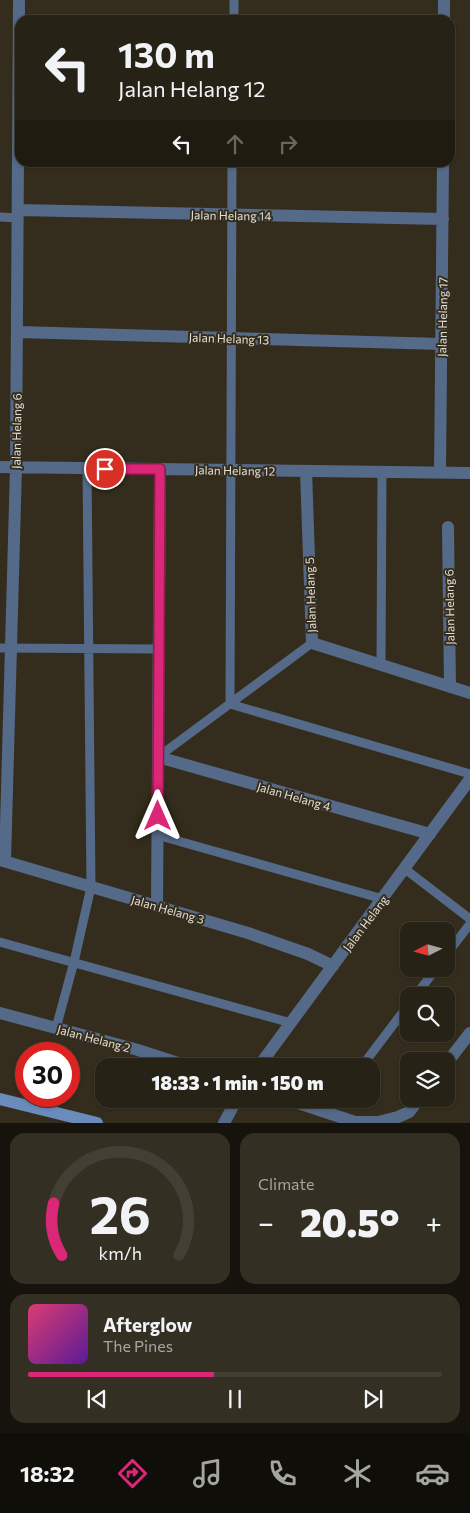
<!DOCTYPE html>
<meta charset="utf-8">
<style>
body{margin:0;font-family:Commissioner,sans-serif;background:#332f23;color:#f1f3f6;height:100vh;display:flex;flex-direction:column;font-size:19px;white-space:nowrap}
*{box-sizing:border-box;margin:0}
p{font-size:16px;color:#a4a4a1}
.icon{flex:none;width:28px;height:28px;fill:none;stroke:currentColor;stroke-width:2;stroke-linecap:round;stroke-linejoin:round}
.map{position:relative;height:1123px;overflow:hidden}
.drawer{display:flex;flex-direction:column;gap:10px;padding:10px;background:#15130c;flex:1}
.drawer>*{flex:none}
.banner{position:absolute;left:15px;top:15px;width:440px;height:152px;border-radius:15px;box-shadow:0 1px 4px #0004,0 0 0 1px #433f35;background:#272216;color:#f1f3f6;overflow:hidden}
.needle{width:32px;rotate:264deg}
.buttons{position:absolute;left:400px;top:922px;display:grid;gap:10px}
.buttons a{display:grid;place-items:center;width:55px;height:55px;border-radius:10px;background:#272216;box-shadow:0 1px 4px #0004,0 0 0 1px #433f35;font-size:25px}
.speed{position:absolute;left:15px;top:1042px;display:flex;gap:10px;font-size:25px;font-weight:700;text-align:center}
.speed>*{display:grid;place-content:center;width:65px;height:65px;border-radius:50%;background:#272216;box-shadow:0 1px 4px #0004,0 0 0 1px #433f35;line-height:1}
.speed .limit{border:8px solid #d22;background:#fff;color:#111}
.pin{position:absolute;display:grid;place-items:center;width:42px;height:42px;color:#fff;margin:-21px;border:2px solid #fff;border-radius:50%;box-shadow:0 1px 5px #0007}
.me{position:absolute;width:55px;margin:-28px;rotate:0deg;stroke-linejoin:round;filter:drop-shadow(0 0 4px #0008)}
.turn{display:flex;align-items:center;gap:18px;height:105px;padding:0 20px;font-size:22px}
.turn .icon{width:65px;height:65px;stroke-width:2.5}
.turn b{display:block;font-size:35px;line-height:42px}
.lanes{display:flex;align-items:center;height:48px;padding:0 20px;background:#0003;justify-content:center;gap:25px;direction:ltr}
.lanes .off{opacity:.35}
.big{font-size:38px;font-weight:800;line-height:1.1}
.drawer .card{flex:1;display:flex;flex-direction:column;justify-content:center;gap:8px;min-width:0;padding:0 18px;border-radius:15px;background:#332f23}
.drawer .dial{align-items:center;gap:0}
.dial svg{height:130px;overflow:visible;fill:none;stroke:#433f35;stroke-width:7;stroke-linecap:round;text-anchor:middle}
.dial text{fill:#f1f3f6;stroke:none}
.song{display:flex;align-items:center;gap:15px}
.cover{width:60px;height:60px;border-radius:8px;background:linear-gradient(135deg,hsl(340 70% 55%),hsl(270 70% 35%))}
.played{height:5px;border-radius:2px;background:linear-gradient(90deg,#db2777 45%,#433f35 45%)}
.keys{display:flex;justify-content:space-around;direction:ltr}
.heat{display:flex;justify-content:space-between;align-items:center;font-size:28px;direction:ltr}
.drawer .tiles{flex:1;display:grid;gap:10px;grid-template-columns:1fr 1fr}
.card:last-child{grid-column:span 2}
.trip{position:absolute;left:95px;top:1058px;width:285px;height:50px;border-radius:15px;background:#272216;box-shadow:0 1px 4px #0004,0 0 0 1px #433f35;font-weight:800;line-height:50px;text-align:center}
.menu{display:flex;height:80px;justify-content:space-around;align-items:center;background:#100e09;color:#a4a4a1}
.menu .icon{width:35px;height:35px}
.menu .current{color:#db2777}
.menu b{font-size:22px;color:#f1f3f6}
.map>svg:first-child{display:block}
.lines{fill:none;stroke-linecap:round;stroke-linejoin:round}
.service{stroke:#556a88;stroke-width:9}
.minor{stroke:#556a88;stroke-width:12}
.secondary{stroke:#6a8bbb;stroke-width:12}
.route-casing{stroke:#8e194d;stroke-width:12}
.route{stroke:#db2777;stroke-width:9}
.labels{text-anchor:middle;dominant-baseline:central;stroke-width:4;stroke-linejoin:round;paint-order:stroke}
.street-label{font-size:12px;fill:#e3ded4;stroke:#342d1d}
</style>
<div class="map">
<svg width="470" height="1123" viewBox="0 0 470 1123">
<rect width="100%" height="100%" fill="#342d1d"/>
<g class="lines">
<path class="service" d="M234,20V0
M232,162L230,704L470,774
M0,217L18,218
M0,648L159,649
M381,665L382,471
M158,757L312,643
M157,835L383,899
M405,869L470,919
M0,942L291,1023
M446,955L470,924
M415,996L436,969
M56,1028L74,962L91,887L87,468
M362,1066L409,1004
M327,1112L337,1099"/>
<path class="minor" d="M444,20V0
M19,210L443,219
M17,332L441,344
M0,467L470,473
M306,471L312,643L470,693
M440,472L443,162
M448,527L450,687
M158,757L430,834
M0,860L248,933L308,954L333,966
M5,861L16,468L19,0
M157,906L160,469
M0,1013L138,1050L187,1066
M446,1064L470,1033
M259,1066L470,779
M286,1099L355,1122H378L398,1117L409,1112L419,1099
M224,1123L237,1099"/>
<path class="secondary" d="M0,1099L97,1123"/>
</g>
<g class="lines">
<g class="route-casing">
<path id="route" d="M105,469H160L158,816"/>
</g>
<use href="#route" class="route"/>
</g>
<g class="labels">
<g class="street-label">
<text transform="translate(231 215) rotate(1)">Jalan Helang 14</text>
<text transform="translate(442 317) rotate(-89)">Jalan Helang 17</text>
<text transform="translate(229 338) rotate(2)">Jalan Helang 13</text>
<text transform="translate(16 431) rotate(-89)">Jalan Helang 6</text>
<text transform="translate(235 470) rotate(1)">Jalan Helang 12</text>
<text transform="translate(310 595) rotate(-92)">Jalan Helang 5</text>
<text transform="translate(449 607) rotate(-91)">Jalan Helang 6</text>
<text transform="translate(294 796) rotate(16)">Jalan Helang 4</text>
<text transform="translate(168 909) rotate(16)">Jalan Helang 3</text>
<text transform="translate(365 923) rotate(-53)">Jalan Helang</text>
<text transform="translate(94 1038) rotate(15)">Jalan Helang 2</text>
</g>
</g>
</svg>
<div class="buttons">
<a><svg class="needle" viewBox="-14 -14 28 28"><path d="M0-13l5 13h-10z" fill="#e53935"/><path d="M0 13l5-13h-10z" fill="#a4a4a1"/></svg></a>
<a><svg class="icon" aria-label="search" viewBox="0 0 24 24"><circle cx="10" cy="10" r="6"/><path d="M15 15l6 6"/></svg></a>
<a><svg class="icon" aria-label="layers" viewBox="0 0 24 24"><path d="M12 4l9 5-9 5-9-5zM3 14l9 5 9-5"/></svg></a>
</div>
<div class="speed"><div class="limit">30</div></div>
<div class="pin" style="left:105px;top:469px;background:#d93025"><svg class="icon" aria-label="arrive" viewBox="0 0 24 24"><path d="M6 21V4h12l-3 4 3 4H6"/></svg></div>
<svg class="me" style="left:158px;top:816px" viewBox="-20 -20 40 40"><path d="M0-17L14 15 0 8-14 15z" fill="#db2777" stroke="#fff" stroke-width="4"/></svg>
<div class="trip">18:33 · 1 min · 150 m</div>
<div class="banner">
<div class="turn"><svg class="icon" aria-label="left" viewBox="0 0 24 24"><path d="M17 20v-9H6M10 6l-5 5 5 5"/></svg><div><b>130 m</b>Jalan Helang 12</div></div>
<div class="lanes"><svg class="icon" aria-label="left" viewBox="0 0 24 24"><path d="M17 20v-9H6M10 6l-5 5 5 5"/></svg><svg class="icon off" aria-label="ahead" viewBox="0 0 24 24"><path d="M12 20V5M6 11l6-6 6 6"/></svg><svg class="icon off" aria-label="right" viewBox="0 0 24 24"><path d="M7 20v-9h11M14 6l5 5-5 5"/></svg></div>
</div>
</div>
<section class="drawer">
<div class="tiles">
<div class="card dial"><svg viewBox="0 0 100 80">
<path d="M14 69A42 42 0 1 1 86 69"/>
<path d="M14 69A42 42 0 0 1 9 37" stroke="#db2777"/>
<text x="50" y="56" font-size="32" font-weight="700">26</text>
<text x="50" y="72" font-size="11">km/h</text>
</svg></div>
<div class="card"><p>Climate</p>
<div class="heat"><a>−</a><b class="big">20.5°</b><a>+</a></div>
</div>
<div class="card">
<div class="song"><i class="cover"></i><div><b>Afterglow</b><p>The Pines</p></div></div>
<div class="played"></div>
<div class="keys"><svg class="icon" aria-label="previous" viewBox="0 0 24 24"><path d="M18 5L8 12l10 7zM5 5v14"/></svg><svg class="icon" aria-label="pause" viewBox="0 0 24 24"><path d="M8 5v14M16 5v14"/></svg><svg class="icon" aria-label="next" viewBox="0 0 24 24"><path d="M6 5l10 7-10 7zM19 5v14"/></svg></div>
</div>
</div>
</section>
<nav class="menu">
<b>18:32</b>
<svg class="icon current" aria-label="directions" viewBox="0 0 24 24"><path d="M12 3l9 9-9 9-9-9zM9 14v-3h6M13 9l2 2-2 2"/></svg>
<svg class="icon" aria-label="music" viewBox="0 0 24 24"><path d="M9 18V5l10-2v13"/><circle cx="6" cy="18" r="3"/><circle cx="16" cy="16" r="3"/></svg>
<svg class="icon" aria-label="phone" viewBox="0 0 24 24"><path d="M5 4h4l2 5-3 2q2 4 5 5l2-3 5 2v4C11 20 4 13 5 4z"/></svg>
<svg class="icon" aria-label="climate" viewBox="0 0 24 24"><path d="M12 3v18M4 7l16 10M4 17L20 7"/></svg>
<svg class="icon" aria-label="car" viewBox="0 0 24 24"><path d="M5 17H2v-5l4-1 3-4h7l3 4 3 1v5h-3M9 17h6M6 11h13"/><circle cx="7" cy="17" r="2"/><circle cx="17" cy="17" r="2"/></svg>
</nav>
